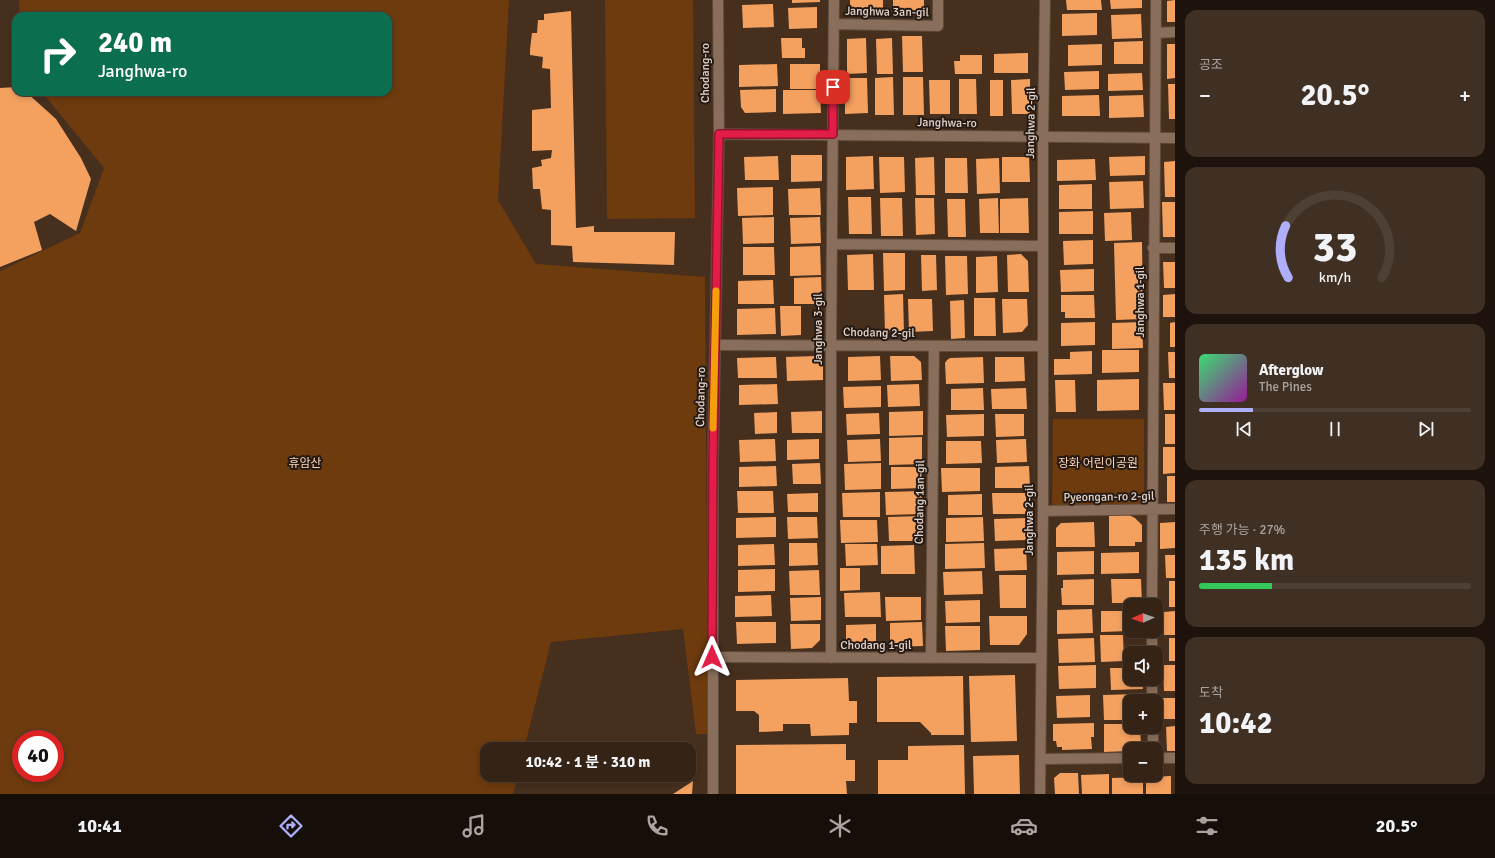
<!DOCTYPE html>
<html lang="ko">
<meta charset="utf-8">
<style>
body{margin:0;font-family:Signika,"Noto Sans KR",sans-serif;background:#402f23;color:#f1f3f6;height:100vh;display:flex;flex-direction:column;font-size:15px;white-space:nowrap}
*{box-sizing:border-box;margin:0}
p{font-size:13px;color:#aaa4a1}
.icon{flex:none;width:22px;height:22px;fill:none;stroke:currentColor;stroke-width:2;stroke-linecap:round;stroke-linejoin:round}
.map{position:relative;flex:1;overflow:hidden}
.side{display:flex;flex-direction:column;gap:10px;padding:10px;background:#1d130c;width:320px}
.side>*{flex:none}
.guide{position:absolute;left:12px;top:12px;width:380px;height:84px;border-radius:12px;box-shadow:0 2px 6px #0003,0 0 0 1px #4f4035;background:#0b6e4f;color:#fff;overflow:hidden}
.needle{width:26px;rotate:268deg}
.fabs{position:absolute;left:1123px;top:598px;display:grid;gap:8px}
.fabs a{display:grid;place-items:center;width:40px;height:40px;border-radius:8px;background:#352316;box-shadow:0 2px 6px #0003,0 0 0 1px #4f4035;font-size:20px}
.speed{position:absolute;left:12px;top:730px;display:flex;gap:8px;font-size:20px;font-weight:700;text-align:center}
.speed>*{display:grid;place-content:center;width:52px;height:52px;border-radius:50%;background:#352316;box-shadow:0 2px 6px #0003,0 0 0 1px #4f4035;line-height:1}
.speed .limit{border:6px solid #d22;background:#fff;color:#111}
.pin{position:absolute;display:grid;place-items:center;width:34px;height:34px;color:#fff;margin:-17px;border-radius:8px;box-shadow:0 2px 6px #0006}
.me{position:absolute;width:44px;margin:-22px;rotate:0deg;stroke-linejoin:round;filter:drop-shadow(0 0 3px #0008)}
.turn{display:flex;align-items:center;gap:14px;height:84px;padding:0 20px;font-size:18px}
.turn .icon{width:52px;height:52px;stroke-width:2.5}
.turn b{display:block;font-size:28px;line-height:34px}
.big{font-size:30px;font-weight:700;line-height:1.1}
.side .card{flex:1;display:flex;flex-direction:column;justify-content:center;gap:6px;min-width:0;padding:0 14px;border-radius:12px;background:#402f23}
.side .dial{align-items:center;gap:0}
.dial svg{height:104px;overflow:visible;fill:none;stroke:#4f4035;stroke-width:7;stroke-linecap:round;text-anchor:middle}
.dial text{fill:#f1f3f6;stroke:none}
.song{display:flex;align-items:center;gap:12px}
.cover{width:48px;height:48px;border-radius:6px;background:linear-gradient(135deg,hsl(140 70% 55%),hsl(300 70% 35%))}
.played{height:4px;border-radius:2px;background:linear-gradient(90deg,#aeaefb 20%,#4f4035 20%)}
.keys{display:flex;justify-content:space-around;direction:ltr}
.heat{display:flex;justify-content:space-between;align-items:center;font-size:22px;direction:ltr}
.charge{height:6px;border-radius:3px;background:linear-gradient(90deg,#34c759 27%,#4f4035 0)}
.trip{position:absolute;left:480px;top:742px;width:216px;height:40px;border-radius:12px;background:#352316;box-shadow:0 2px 6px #0003,0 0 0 1px #4f4035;font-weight:700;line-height:40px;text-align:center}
.tab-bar{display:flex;height:64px;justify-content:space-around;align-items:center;background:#150e09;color:#aaa4a1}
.tab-bar .icon{width:28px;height:28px}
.tab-bar .selected{color:#aeaefb}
.tab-bar b{font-size:18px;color:#f1f3f6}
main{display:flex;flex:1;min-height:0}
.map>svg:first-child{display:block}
.green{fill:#6d3b0d;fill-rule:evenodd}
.building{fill:#f4a160}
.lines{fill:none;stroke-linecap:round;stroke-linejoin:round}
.minor-casing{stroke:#5f4b3c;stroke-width:12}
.tertiary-casing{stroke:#5f4b3c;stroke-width:12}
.minor{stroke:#896e5b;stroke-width:10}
.tertiary{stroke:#896e5b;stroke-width:10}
.route-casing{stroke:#92132f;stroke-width:10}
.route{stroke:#e11d48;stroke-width:7}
.slow{stroke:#f59e0b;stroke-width:7}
.labels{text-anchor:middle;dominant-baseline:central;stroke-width:4;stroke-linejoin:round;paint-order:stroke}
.street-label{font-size:12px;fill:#e2d2c8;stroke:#251a13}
.park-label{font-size:12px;fill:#fdd3b4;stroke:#251a13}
</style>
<main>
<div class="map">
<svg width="1175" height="794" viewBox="0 0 1175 794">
<rect width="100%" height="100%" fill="#472f1e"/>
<path class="green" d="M19,0H509L498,200L536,264L705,277L708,734H696L683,629L551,642L524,749H487V775H518L513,794H0V271L80,233L104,168L42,92H388V16H20ZM21,739H55V773H21Z
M605,0H693L695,218L607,219Z
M1053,419H1144V507H1052Z"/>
<path class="building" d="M792,0H820V2L792,3Z
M850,0H883V14L850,15Z
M893,0H924V12L921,15L893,16Z
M1066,0H1101L1102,10H1067Z
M1110,0H1142V8L1111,9Z
M1175,0V22H1167V1Z
M773,4L774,27L743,28L742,5Z
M817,7V28L789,29L788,8Z
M571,11L576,228L594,226V232H675L674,265L573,262L572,246L551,245V210L542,209L540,189H533L532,168L542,166L541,160L551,158L552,150L532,151V110L551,108L550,69L542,68L543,57L530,55V49L532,33H537L538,20H544V14Z
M1097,13V35L1062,36V14Z
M1141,14L1142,38L1112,39L1111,15Z
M902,36H922L923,72H903Z
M781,38H802V48H805V58H782Z
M866,38L867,73L847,74V39Z
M892,38L893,74H877L876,39Z
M1143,41V64H1114V42Z
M1102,44V65L1068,66V45Z
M1167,44H1175V78L1167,79Z
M1028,53V73H994V54Z
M960,55H982V74H955L954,61H960Z
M777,64L778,86L739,87V65Z
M790,64H820V89H790Z
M1099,71V89L1065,90L1064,72Z
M1142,73L1143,90L1108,91V74Z
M893,77L894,115H875V78Z
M903,77H923L924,115H903Z
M845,78H867L868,113L845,114Z
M959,79H976L977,114H959Z
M1030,79V114H1012L1011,80Z
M929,80H950V114H930Z
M990,80H1003V116H990Z
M1168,84H1175V119H1169Z
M16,87V92H26L56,119L81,158L91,179L76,231L50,214L34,222L42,250L0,267V88Z
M776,89V112L745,113L741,107L740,90Z
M783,90H820L821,113L783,114Z
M1099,95L1100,116H1062V96Z
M1143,95L1144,117L1109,118V96Z
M791,155H822V181L791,182Z
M778,156L779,180H745L744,157Z
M873,156L874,189L846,190V157Z
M1145,156V175L1110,176L1109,157Z
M879,157H904L905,192L880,193Z
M934,157L935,195H916L915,158Z
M1002,157H1029L1030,182H1002Z
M945,158H967L968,193H945Z
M999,158L1000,193L977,194L976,159Z
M1095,159L1096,180L1057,181V160Z
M1175,161V197H1165L1164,162Z
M1143,181L1144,208L1110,209L1109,182Z
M1092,184V209H1059V185Z
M773,187V215L738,216L737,188Z
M820,188L821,215H789L788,189Z
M848,197H871L872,234H849Z
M880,198H902L903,236H881Z
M915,198H934L935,234L916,235Z
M998,198L999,233H980L979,199Z
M1028,198L1029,233H1000V199Z
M947,199H965L966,237H948Z
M1162,202H1175V237H1163Z
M1093,211V234H1059V212Z
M1131,212L1132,240L1105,241L1104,213Z
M774,217V243L743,244L742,218Z
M820,217L821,243L791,244L790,218Z
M1093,240V264L1064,265L1063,241Z
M1142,242L1143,319L1116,320L1114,243Z
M820,246L821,275L790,276V247Z
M743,247H774L775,275H743Z
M883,253H905V290L884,291Z
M873,254L874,290H848L847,255Z
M1021,254L1028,261L1029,292H1008L1007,255Z
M921,255H936L937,290L922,291Z
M945,256H967L968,294L946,295Z
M997,256L998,292L976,293V257Z
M1163,262H1175V288H1164Z
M1094,269V291L1061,292L1060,270Z
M821,277L822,304H794V278Z
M773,280L774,304H738V281Z
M903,294L904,332H885L884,295Z
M1175,294V317H1163V295Z
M1061,295H1094L1095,318H1065V312H1061Z
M974,298H995L996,336H974Z
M908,299H932L933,331L909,332Z
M1002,299H1027L1028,325L1022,332L1003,333Z
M964,300L965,338L951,339L950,301Z
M780,306H801V335L781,336Z
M775,308L776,334L737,335V309Z
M1095,322V345L1061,346V323Z
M1142,322L1143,348L1112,349V323Z
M1175,322V347H1170V323Z
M1102,350H1139V372L1102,373Z
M1092,351V374L1054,375V359H1070V352Z
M1168,352H1175V378H1169Z
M817,356L823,361V380L787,381L786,357Z
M880,356L881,380L848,381V357Z
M890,356H914L921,362L922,380L891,381Z
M776,357L777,378H738L737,358Z
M983,357L984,383L946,384L945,363L947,360L950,358Z
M995,357H1024L1025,381L995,382Z
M1139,379V410L1097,411V380Z
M1055,380H1075L1076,412H1056Z
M1163,383H1175V410H1164Z
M777,384L778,404L739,405V385Z
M919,384L920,406L888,407L887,385Z
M881,386V407L844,408L843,387Z
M983,388L984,410H951V389Z
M1026,388L1027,409H992L991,389Z
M822,411V433H792L791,412Z
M923,411V435L889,436V412Z
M777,412V433L755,434L754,413Z
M879,413L880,434L847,435L846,414Z
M984,414V436L947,437L946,415Z
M995,414H1024V436L996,437Z
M1165,414H1175V444H1165Z
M922,437V464L889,465V438Z
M775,439L776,461L740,462L739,440Z
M819,439V459L787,460V440Z
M880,439L881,461L848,462L847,440Z
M1026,439L1027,462L997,463L996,440Z
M946,441H981L982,463L946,464Z
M1163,447H1175V473L1163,474Z
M820,463L821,484H793L792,464Z
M881,463V489L845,490L844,464Z
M776,466L777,486L739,487V467Z
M1029,466L1030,488H995V467Z
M891,467H922V488L891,489Z
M941,468H980V491L942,492Z
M1167,476H1175V502H1167Z
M737,491H773L774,513H738Z
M922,491V514L886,515L885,492Z
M880,492V517H843L842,493Z
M818,493V512H788L787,494Z
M992,493H1026V514H993Z
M982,494V515H948V495Z
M1109,515H1129L1135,518L1142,525V542H1135V546H1109Z
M921,516V541H889L888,517Z
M776,517V537L736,538V518Z
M787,517H817L818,538L788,539Z
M983,517L984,541L946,542V518Z
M1027,518L1028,540L995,541L994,519Z
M840,520H877L878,542L841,543Z
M1094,522L1095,547H1056V528L1061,523Z
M1175,522V548L1160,549V523Z
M789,543H817L818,565L789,566Z
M984,543L985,568L945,569V544Z
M774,544L775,565L738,566V545Z
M845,544H877L878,565L846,566Z
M914,545L915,574H881V546Z
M1026,548L1027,570L995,571L994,549Z
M1094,551V574L1057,575V552Z
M1139,552V573L1101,574V553Z
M1165,555H1175V578H1166Z
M840,568H860V590L840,591Z
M775,569V591L738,592V570Z
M819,570L820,595H790L789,571Z
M982,571L983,594L944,595L943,572Z
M999,575H1026V608H1000Z
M1094,579V605H1062L1061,588H1063V580Z
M1111,579H1141L1142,603H1112Z
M1169,581H1175V607H1169Z
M880,592L881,617H845L844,593Z
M771,595L772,616L735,617V596Z
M821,597V620L791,621L790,598Z
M885,597H921V620L886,621Z
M980,600V622L946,623L945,601Z
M1092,609L1093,633L1057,634V610Z
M1101,611H1130V631L1101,632Z
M1175,611V635H1164V612Z
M989,616H1027V634L1019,645H990Z
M736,622H776V643L737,644Z
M922,622L923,646L890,647V623Z
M790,624H820V640L812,648L791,649Z
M876,624V649H846V625Z
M945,626H980V650L946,651Z
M1100,635H1123L1124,661L1101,662Z
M1094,638L1095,662L1059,663L1058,639Z
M1169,638H1175V661H1169Z
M1096,665V688L1059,689L1058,666Z
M1163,665H1175V691H1164Z
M1110,668H1130V679H1142L1143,689L1111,690Z
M1015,675L1017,741L971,742L969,676Z
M963,676L964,735H931V733L920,722H877V677Z
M848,678L849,701H857V723H849V735L811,736L810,724H783V731L759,732V715L754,711H736V680Z
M1136,694L1137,701H1130V720H1104L1103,695Z
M1090,695V717L1057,718L1056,696Z
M1163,698H1175V719H1164Z
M1094,723V737H1091L1092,749L1062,750V747H1057L1056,741H1053V724Z
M1104,724H1130V727H1140L1141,745L1136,749H1130V751L1104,752Z
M1175,726V751H1167L1166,727Z
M846,744V760H855V781H846L847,794H736V745Z
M964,745L965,794H878V760H908V746Z
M1019,755L1020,794H974L973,756Z
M1060,773H1078L1079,794H1055L1054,778Z
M1109,774V794H1082L1081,775Z
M1171,776V794H1146V777Z
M1143,777V794H1112V778Z
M693,781L692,794H673Z"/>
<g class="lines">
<g class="minor-casing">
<path id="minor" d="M834,24L938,26V0
M1156,33L1175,32
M832,244L1043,246
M1153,248H1175
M715,345L1042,346
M1043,511L1175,509
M1152,605L1156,0
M1152,631V653
M712,657L1040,658
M831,658V345L834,0
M931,658L934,346
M1152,679V701
M1153,727V749
M1156,758H1175
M1041,759L1130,758
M1040,794L1043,511V137L1045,0"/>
</g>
<g class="tertiary-casing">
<path id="tertiary" d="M719,134L1175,138
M713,794V461L719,134L718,0"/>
</g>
<use href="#minor" class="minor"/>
<use href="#tertiary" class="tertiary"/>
</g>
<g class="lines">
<g class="route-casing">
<path id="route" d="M712,657L713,461L719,134H833V87"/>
</g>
<use href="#route" class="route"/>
<path class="slow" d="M713,428L716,291"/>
</g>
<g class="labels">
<g class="street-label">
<text transform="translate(887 12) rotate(1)">Janghwa 3an-gil</text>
<text transform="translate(705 73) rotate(-90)">Chodang-ro</text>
<text transform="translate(947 123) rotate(1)">Janghwa-ro</text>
<text transform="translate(1031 123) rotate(-89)">Janghwa 2-gil</text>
<text transform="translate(1140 302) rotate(-90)">Janghwa 1-gil</text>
<text transform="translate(818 329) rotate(-90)">Janghwa 3-gil</text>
<text transform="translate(879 333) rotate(1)">Chodang 2-gil</text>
<text transform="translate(701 397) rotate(-89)">Chodang-ro</text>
<text transform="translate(1109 497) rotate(-1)">Pyeongan-ro 2-gil</text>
<text transform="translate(920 502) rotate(-89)">Chodang 1an-gil</text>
<text transform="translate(1029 520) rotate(-90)">Janghwa 2-gil</text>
<text x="876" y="645">Chodang 1-gil</text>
</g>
<g class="park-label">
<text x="305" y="463">휴암산</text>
<text x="1098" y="463">장화 어린이공원</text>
</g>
</g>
</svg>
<div class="fabs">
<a><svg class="needle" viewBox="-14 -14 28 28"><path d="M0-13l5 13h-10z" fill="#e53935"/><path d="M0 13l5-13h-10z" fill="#aaa4a1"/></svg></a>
<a><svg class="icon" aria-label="sound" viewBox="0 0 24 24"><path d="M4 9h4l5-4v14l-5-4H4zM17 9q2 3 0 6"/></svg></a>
<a>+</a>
<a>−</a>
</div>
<div class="speed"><div class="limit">40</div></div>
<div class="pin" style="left:833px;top:87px;background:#d93025"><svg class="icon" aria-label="arrive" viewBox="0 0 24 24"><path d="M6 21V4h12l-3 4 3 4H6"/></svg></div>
<svg class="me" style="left:712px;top:657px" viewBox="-20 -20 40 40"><path d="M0-17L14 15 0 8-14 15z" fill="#e11d48" stroke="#fff" stroke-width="4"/></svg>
<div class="trip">10:42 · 1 분 · 310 m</div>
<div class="guide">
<div class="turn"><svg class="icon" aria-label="right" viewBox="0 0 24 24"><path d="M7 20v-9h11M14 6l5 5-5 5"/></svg><div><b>240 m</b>Janghwa-ro</div></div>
</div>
</div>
<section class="side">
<div class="card"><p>공조</p>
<div class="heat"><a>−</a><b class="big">20.5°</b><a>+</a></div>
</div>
<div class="card dial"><svg viewBox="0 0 100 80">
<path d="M14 69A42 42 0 1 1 86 69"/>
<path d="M14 69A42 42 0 0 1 12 29" stroke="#aeaefb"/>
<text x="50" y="56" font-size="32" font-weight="700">33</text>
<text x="50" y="72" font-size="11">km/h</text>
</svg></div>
<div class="card">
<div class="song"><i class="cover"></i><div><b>Afterglow</b><p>The Pines</p></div></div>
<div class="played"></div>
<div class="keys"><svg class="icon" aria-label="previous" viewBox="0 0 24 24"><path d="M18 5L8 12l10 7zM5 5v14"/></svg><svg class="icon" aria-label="pause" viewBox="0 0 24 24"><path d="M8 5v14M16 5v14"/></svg><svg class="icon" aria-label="next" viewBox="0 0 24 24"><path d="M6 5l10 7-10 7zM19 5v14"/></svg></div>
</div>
<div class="card"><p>주행 가능 · 27%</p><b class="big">135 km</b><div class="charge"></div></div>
<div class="card"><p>도착</p><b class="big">10:42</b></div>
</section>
</main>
<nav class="tab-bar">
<b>10:41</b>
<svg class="icon selected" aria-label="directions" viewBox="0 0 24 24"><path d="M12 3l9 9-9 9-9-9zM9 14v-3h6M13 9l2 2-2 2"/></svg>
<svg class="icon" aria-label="music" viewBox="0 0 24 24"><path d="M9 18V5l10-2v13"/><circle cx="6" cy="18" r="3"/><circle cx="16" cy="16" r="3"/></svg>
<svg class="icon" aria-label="phone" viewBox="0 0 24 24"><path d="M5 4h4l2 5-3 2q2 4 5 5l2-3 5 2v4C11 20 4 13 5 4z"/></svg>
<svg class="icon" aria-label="climate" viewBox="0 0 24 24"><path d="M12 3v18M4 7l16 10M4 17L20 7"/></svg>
<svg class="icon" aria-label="car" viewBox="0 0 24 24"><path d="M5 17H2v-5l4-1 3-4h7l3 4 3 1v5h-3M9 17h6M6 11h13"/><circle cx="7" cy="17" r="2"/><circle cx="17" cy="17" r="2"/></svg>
<svg class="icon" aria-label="filters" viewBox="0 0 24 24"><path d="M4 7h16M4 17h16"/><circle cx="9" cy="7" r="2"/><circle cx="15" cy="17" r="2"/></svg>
<b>20.5°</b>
</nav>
